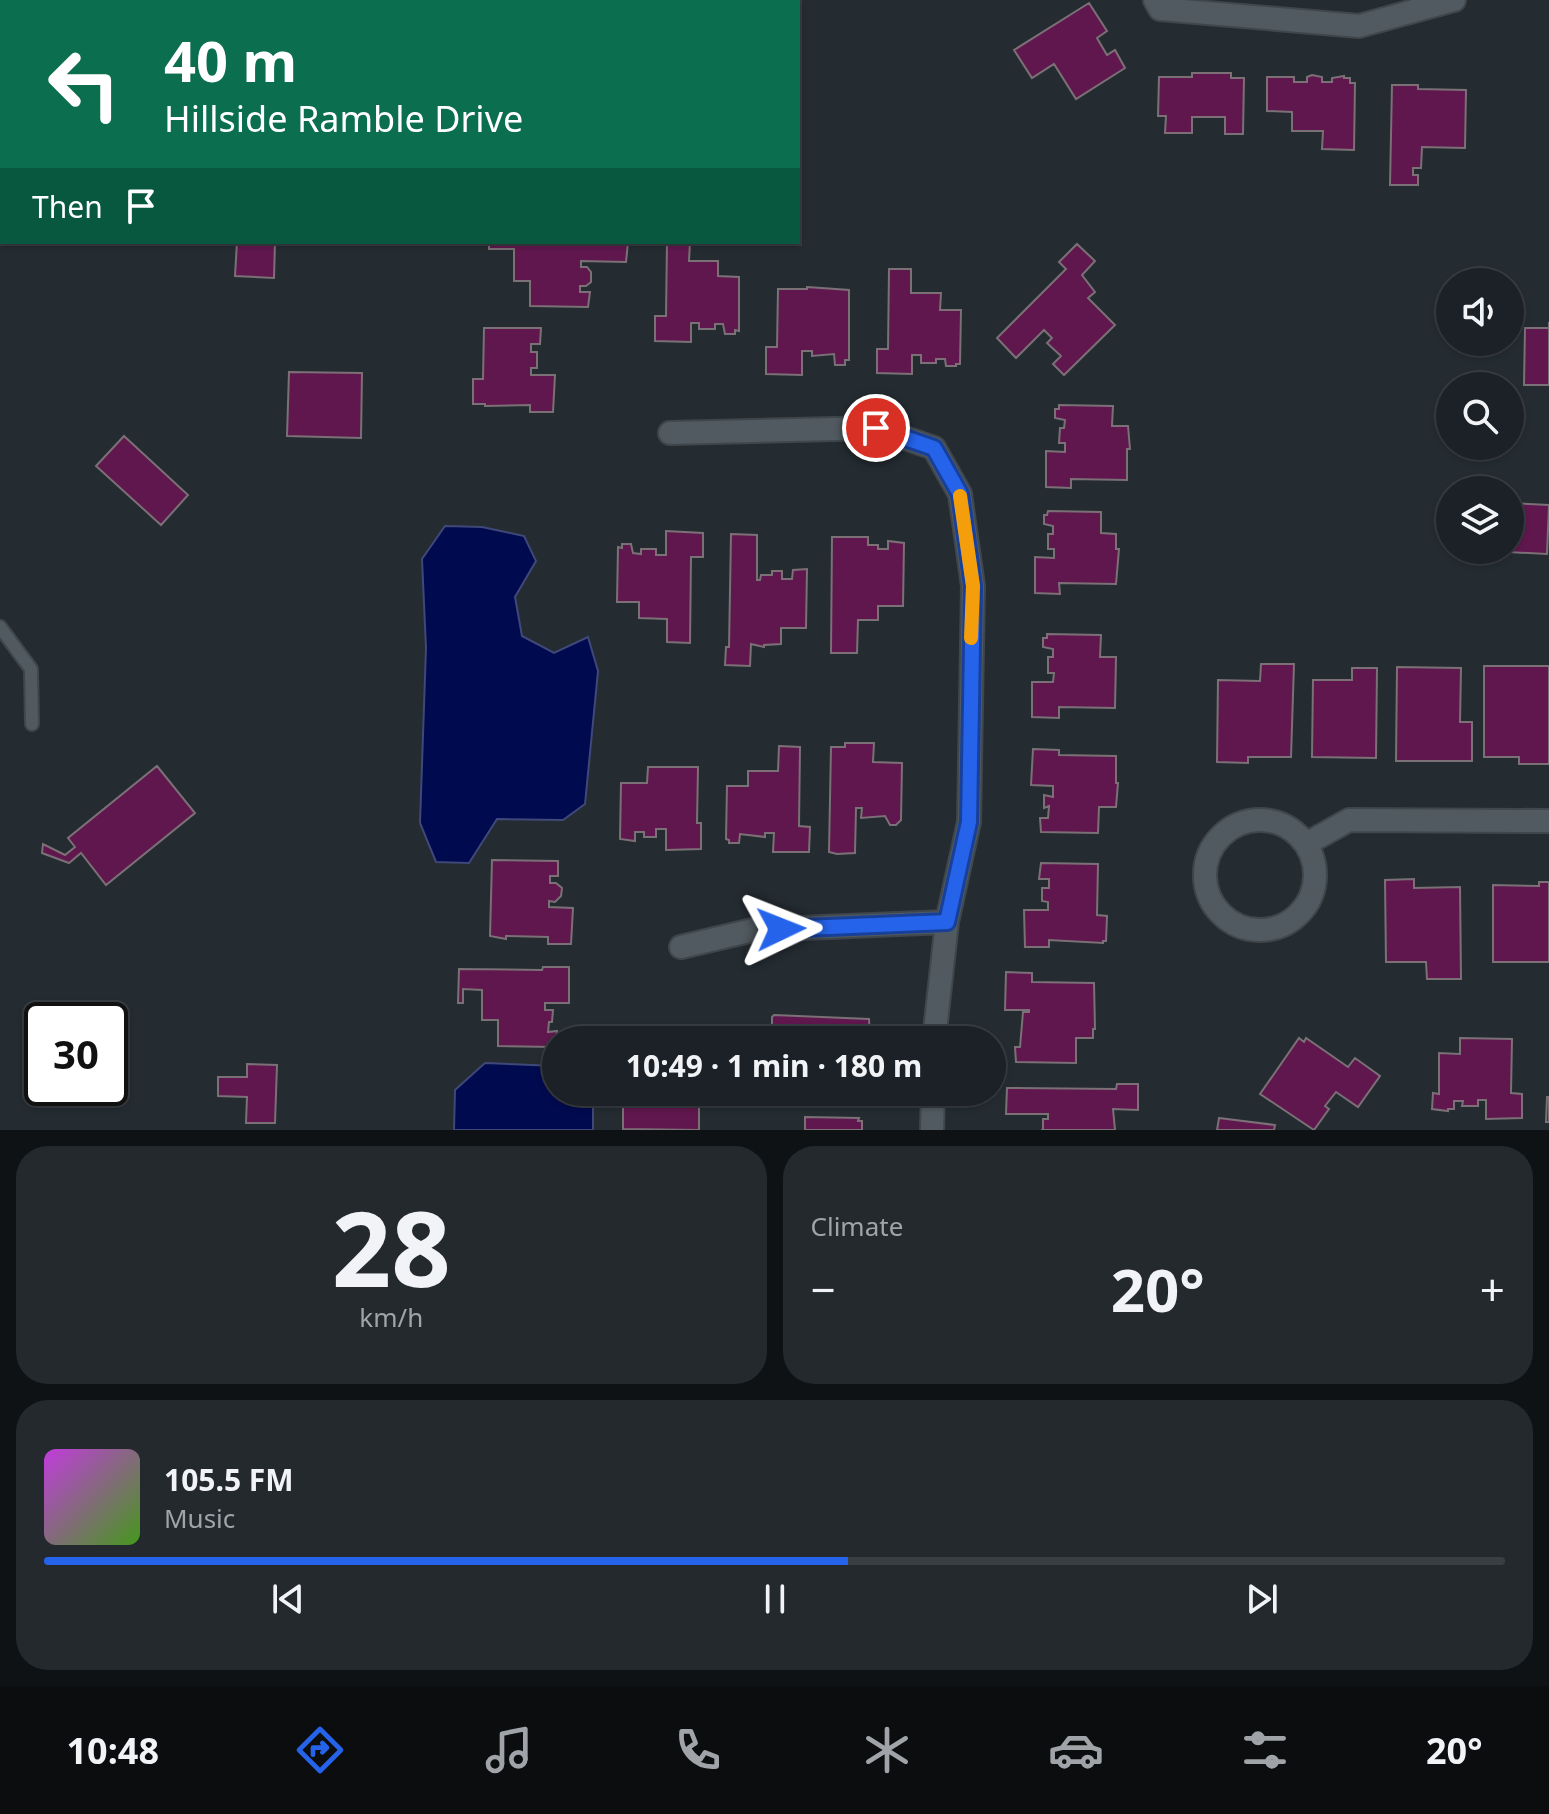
<!DOCTYPE html>
<meta charset="utf-8">
<style>
body{margin:0;font-family:"Noto Sans",sans-serif;background:#24292e;color:#f1f3f6;height:100vh;display:flex;flex-direction:column;font-size:30px;white-space:nowrap}
*{box-sizing:border-box;margin:0}
p{font-size:26px;color:#a0a3a7}
.icon{flex:none;width:44px;height:44px;fill:none;stroke:currentColor;stroke-width:2;stroke-linecap:round;stroke-linejoin:round}
.map{position:relative;height:1130px;overflow:hidden}
.sheet{display:flex;flex-direction:column;gap:16px;padding:16px;background:#0f1215;flex:1}
.sheet>*{flex:none}
.top-card{position:absolute;left:0px;top:0px;width:800px;height:244px;box-shadow:0 2px 6px #0004,0 0 0 2px #393e43;background:#0b6e4f;color:#fff;overflow:hidden}
.buttons{position:absolute;left:1436px;top:268px;display:grid;gap:16px}
.buttons a{display:grid;place-items:center;width:88px;height:88px;border-radius:50%;background:#1b2126;box-shadow:0 2px 6px #0004,0 0 0 2px #393e43;font-size:40px}
.speed{position:absolute;left:24px;top:1002px;display:flex;gap:16px;font-size:40px;font-weight:700;text-align:center}
.speed>*{display:grid;place-content:center;width:104px;height:104px;border-radius:50%;background:#1b2126;box-shadow:0 2px 6px #0004,0 0 0 2px #393e43;line-height:1}
.speed .limit{border:4px solid #111;border-radius:12px;background:#fff;color:#111}
.pin{position:absolute;display:grid;place-items:center;width:68px;height:68px;color:#fff;margin:-34px;border:4px solid #fff;border-radius:50%;box-shadow:0 2px 8px #0007}
.me{position:absolute;width:88px;margin:-44px;rotate:88deg;stroke-linejoin:round;filter:drop-shadow(0 0 6px #0008)}
.turn{display:flex;align-items:center;gap:28px;height:168px;padding:0 32px;font-size:36px}
.turn .icon{width:104px;height:104px;stroke-width:2.5}
.turn b{display:block;font-size:56px;line-height:68px}
.then{display:flex;align-items:center;height:76px;padding:0 32px;background:#0003;gap:16px;font-size:30px}
.big{font-size:60px;font-weight:700;line-height:1.1}
.sheet .widget{flex:1;display:flex;flex-direction:column;justify-content:center;gap:12px;min-width:0;padding:0 28px;border-radius:32px;background:#24292e}
.sheet .dial{align-items:center;gap:0}
.dial b{font-size:104px;line-height:1}
.song{display:flex;align-items:center;gap:24px}
.cover{width:96px;height:96px;border-radius:12px;background:linear-gradient(135deg,hsl(290 70% 55%),hsl(100 70% 35%))}
.played{height:8px;border-radius:4px;background:linear-gradient(90deg,#2563eb 55%,#393e43 55%)}
.keys{display:flex;justify-content:space-around;direction:ltr}
.heat{display:flex;justify-content:space-between;align-items:center;font-size:44px;direction:ltr}
.sheet .tiles{flex:1;display:grid;gap:16px;grid-template-columns:1fr 1fr}
.widget:last-child{grid-column:span 2}
.trip{position:absolute;left:542px;top:1026px;width:464px;height:80px;border-radius:40px;background:#1b2126;box-shadow:0 2px 6px #0004,0 0 0 2px #393e43;font-weight:700;line-height:80px;text-align:center}
.menu{display:flex;height:128px;justify-content:space-around;align-items:center;background:#0b0d0f;color:#a0a3a7}
.menu .icon{width:56px;height:56px}
.menu .active{color:#2563eb}
.menu b{font-size:36px;color:#f1f3f6}
.map>svg:first-child{display:block}
.water{fill:#000a4e;stroke:#3f4879;stroke-width:2}
.building{fill:#60174d;stroke:#7a7076;stroke-width:2}
.lines{fill:none;stroke-linecap:round;stroke-linejoin:round}
.service-casing{stroke:#40474c;stroke-width:16}
.minor-casing{stroke:#40474c;stroke-width:26}
.service{stroke:#515a60;stroke-width:12}
.minor{stroke:#515a60;stroke-width:22}
.route-casing{stroke:#184099;stroke-width:20}
.route{stroke:#2563eb;stroke-width:14}
.slow{stroke:#f59e0b;stroke-width:14}
</style>
<div class="map">
<svg width="1549" height="1130" viewBox="0 0 1549 1130">
<rect width="100%" height="100%" fill="#242c32"/>
<path class="water" d="M445,526L482,527L524,536L536,561L515,597L522,636L554,653L588,637L598,671L585,804L563,820L497,819L469,863L436,862L420,823L426,648L422,559Z
M485,1063L556,1066V1092L593,1093V1130H454L455,1090Z"/>
<path class="building" d="M1089,3L1107,31L1097,38L1107,55L1115,50L1125,68L1076,99L1054,64L1032,78L1014,50Z
M1192,73H1231V78H1244L1243,134H1225V117H1192V133H1165L1166,116H1158L1159,77H1192Z
M1312,75L1322,77V82H1332V78L1344,76V78H1350V83H1355L1354,150L1322,149L1323,131H1292V112L1267,111V77H1294V82H1307V77Z
M1392,85H1418V89L1466,90L1465,148L1422,147L1421,168H1413V175H1418V185H1390Z
M237,242H275L274,278L235,276Z
M489,242H628L626,262L581,261V267H587L591,272V282L586,286H580V292H590L588,307L530,306V281H514V249H489Z
M667,242H690L689,261H718V276L739,277V331L735,330V334H725L723,324H715V329H699V323H691V342L655,341V316H666Z
M1077,244L1095,261L1082,275L1095,292L1088,298L1115,325L1064,375L1053,364L1061,356L1047,343L1052,338L1044,330L1016,358L997,338L1066,269L1059,262Z
M889,269H911V293H941L940,310H961L960,364H956V366H946L945,359H936V363H921V355H912V374L877,373V349H888Z
M807,287L849,290V360H845V365H835L834,354L812,356V351H802V375L766,374V347H777L778,289H807Z
M1549,322V385H1524L1525,328H1549Z
M484,328H541L540,344H531V352H537V368H531V375H555L553,412H530V405L485,406V404H473V379H483Z
M289,372L362,373L361,438L287,436Z
M1059,405L1113,406L1112,426H1128L1130,449H1127V480L1071,479V488L1046,487V451L1065,452V443H1059L1060,428H1064L1065,420L1055,418V409H1059Z
M124,436L188,495L161,525L96,466Z
M1510,503L1549,505L1547,554L1488,551L1510,550Z
M1048,511L1101,512V533L1116,534V549H1119L1116,584L1059,583L1060,594L1035,593V557L1054,558V549H1048V534H1053V526L1044,524V515H1047Z
M666,531L703,533V557H691L690,643L667,642V619L639,618V602H617L618,547L622,548V544H631L633,553L641,554V549H656V555H666Z
M731,534L757,535V580H760L761,575H772V571H782V579H792L793,570L807,569L806,628H781V644L764,645V647L751,644L750,666L725,665L726,647H729Z
M832,537H868V545H878V549H888V541L904,543L903,606H878V620H858L857,653H831Z
M1047,634L1101,635L1100,657H1116L1115,708L1059,707V718L1032,717V682H1053L1054,673H1048V657H1053V649L1043,647V638H1047Z
M1261,664H1294L1291,757H1248V763L1217,762L1218,680L1260,681Z
M1484,666H1549V764H1519V757H1484Z
M1397,667L1461,668L1460,722H1472V761H1396Z
M1352,668H1377L1376,758L1312,757L1313,680H1352Z
M845,743H874L873,762L902,763L901,820L896,825H890L885,816L861,818L862,808H856L855,853L837,854L829,852L831,747H845Z
M779,746L800,747L799,826L810,827L809,852H773L774,833H765V837L740,834L739,843H729V840L726,839L727,786H748V771H778Z
M1033,749L1059,750V755L1116,756V783H1118L1116,807H1099L1098,833L1041,832L1040,818H1048L1049,806L1044,808V795L1053,797V786L1031,785Z
M157,766L195,813L106,885L81,853L69,863L42,853L43,844L65,855L75,847L68,838Z
M648,767H698L697,823H701V849L666,850V829H656V837H644V832H635V841L620,839L621,783H647Z
M492,860L558,861V876H550V883H556L562,888L561,896L555,902L549,901V907L573,908L571,944H548V937L506,936V939L490,936Z
M1041,863L1098,864L1097,915L1107,916L1106,941H1103V943L1049,940V947H1025L1024,910H1048V902L1042,901V888H1049V879H1039Z
M1414,879V888L1460,887L1461,979H1427L1426,962H1386L1385,880Z
M1539,882H1549V962H1493V885L1539,886Z
M543,967H569V1003H545V1010H553L552,1022H549L548,1032L557,1031L555,1047L498,1046V1020H482V990L463,989V1003H458L459,969L542,970Z
M1006,972L1032,973V982L1094,983L1095,1029H1093V1038H1076V1063L1016,1062L1015,1047H1020L1023,1012H1029V1010H1005Z
M774,1015L869,1019L870,1036L868,1040H772V1017Z
M1299,1038L1304,1042L1306,1038L1348,1067L1355,1058L1380,1076L1358,1107L1336,1092L1325,1106L1329,1109L1314,1130L1260,1094Z
M1460,1038L1512,1039L1511,1093L1522,1094V1118L1486,1119V1100H1478V1106H1462L1463,1101H1454V1109H1448V1111L1432,1109L1433,1093L1439,1094V1053L1460,1054Z
M247,1064L277,1065L275,1123H246L247,1097L218,1096V1077H247Z
M1117,1084H1138V1110L1113,1109L1115,1130H1041H1043V1119H1048V1114H1006L1007,1088L1116,1089Z
M623,1092H699V1130L623,1129Z
M1547,1097H1549V1122H1546Z
M805,1117L859,1118L858,1121H862V1130H805Z
M1219,1118L1275,1125L1274,1130H1217Z"/>
<g class="lines">
<g class="service-casing">
<path id="service" d="M0,627L31,669L32,724"/>
</g>
<g class="minor-casing">
<path id="minor" d="M1155,0L1160,9L1359,26L1454,0
M670,433L876,428L934,448L960,494L973,586L969,822L947,922L934,1040
M1205 875a55 55 0 1 1 110 0a55 55 0 1 1-110 0Z
M1306,844L1349,820L1549,821
M681,947L753,930L947,922
M932,1130L933,1092"/>
</g>
<use href="#service" class="service"/>
<use href="#minor" class="minor"/>
</g>
<g class="lines">
<g class="route-casing">
<path id="route" d="M781,929L947,922L969,822L973,586L960,494L934,448L876,428"/>
</g>
<use href="#route" class="route"/>
<path class="slow" d="M960,496L973,586L971,638"/>
</g>
</svg>
<div class="buttons">
<a><svg class="icon" aria-label="sound" viewBox="0 0 24 24"><path d="M4 9h4l5-4v14l-5-4H4zM17 9q2 3 0 6"/></svg></a>
<a><svg class="icon" aria-label="search" viewBox="0 0 24 24"><circle cx="10" cy="10" r="6"/><path d="M15 15l6 6"/></svg></a>
<a><svg class="icon" aria-label="layers" viewBox="0 0 24 24"><path d="M12 4l9 5-9 5-9-5zM3 14l9 5 9-5"/></svg></a>
</div>
<div class="speed"><div class="limit">30</div></div>
<div class="pin" style="left:876px;top:428px;background:#d93025"><svg class="icon" aria-label="arrive" viewBox="0 0 24 24"><path d="M6 21V4h12l-3 4 3 4H6"/></svg></div>
<svg class="me" style="left:781px;top:929px" viewBox="-20 -20 40 40"><path d="M0-17L14 15 0 8-14 15z" fill="#2563eb" stroke="#fff" stroke-width="4"/></svg>
<div class="trip">10:49 · 1 min · 180 m</div>
<div class="top-card">
<div class="turn"><svg class="icon" aria-label="left" viewBox="0 0 24 24"><path d="M17 20v-9H6M10 6l-5 5 5 5"/></svg><div><b>40 m</b>Hillside Ramble Drive</div></div>
<div class="then">Then<svg class="icon" aria-label="arrive" viewBox="0 0 24 24"><path d="M6 21V4h12l-3 4 3 4H6"/></svg></div>
</div>
</div>
<section class="sheet">
<div class="tiles">
<div class="widget dial"><b>28</b><p>km/h</p></div>
<div class="widget"><p>Climate</p>
<div class="heat"><a>−</a><b class="big">20°</b><a>+</a></div>
</div>
<div class="widget">
<div class="song"><i class="cover"></i><div><b>105.5 FM</b><p>Music</p></div></div>
<div class="played"></div>
<div class="keys"><svg class="icon" aria-label="previous" viewBox="0 0 24 24"><path d="M18 5L8 12l10 7zM5 5v14"/></svg><svg class="icon" aria-label="pause" viewBox="0 0 24 24"><path d="M8 5v14M16 5v14"/></svg><svg class="icon" aria-label="next" viewBox="0 0 24 24"><path d="M6 5l10 7-10 7zM19 5v14"/></svg></div>
</div>
</div>
</section>
<nav class="menu">
<b>10:48</b>
<svg class="icon active" aria-label="directions" viewBox="0 0 24 24"><path d="M12 3l9 9-9 9-9-9zM9 14v-3h6M13 9l2 2-2 2"/></svg>
<svg class="icon" aria-label="music" viewBox="0 0 24 24"><path d="M9 18V5l10-2v13"/><circle cx="6" cy="18" r="3"/><circle cx="16" cy="16" r="3"/></svg>
<svg class="icon" aria-label="phone" viewBox="0 0 24 24"><path d="M5 4h4l2 5-3 2q2 4 5 5l2-3 5 2v4C11 20 4 13 5 4z"/></svg>
<svg class="icon" aria-label="climate" viewBox="0 0 24 24"><path d="M12 3v18M4 7l16 10M4 17L20 7"/></svg>
<svg class="icon" aria-label="car" viewBox="0 0 24 24"><path d="M5 17H2v-5l4-1 3-4h7l3 4 3 1v5h-3M9 17h6M6 11h13"/><circle cx="7" cy="17" r="2"/><circle cx="17" cy="17" r="2"/></svg>
<svg class="icon" aria-label="filters" viewBox="0 0 24 24"><path d="M4 7h16M4 17h16"/><circle cx="9" cy="7" r="2"/><circle cx="15" cy="17" r="2"/></svg>
<b>20°</b>
</nav>
